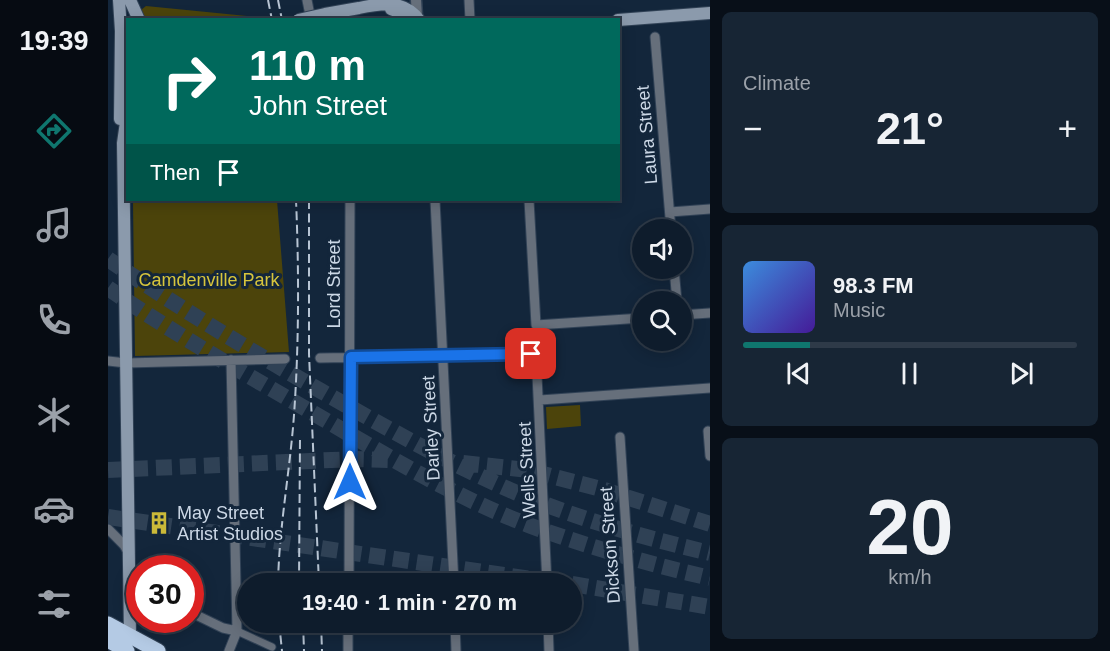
<!DOCTYPE html>
<meta charset="utf-8">
<style>
body{margin:0;font-family:Helvetica,sans-serif;background:#172534;color:#f1f3f6;height:100vh;display:flex;flex-direction:column;font-size:22px;white-space:nowrap}
*{box-sizing:border-box;margin:0}
p{font-size:20px;color:#9ba1a9}
.icon{flex:none;width:33px;height:33px;fill:none;stroke:currentColor;stroke-width:2;stroke-linecap:round;stroke-linejoin:round}
.map{position:relative;flex:1;overflow:hidden}
.sheet{display:flex;flex-direction:column;gap:12px;padding:12px;background:#080f18;width:400px}
.sheet>*{flex:none}
.hud{position:absolute;left:18px;top:18px;width:494px;height:183px;border-radius:0px;box-shadow:0 3px 15px #0003,0 0 0 2px #2e3a48;background:#00695c;color:#fff;overflow:hidden}
.tools{position:absolute;left:524px;top:219px;display:grid;gap:12px}
.tools a{display:grid;place-items:center;width:60px;height:60px;border-radius:50%;background:#0e1c2c;box-shadow:0 3px 15px #0003,0 0 0 2px #2e3a48;font-size:30px}
.speed{position:absolute;left:18px;top:555px;display:flex;gap:12px;font-size:30px;font-weight:700;text-align:center}
.speed>*{display:grid;place-content:center;width:78px;height:78px;border-radius:50%;background:#0e1c2c;box-shadow:0 3px 15px #0003,0 0 0 2px #2e3a48;line-height:1}
.speed .limit{border:9px solid #d22;background:#fff;color:#111}
.pin{position:absolute;display:grid;place-items:center;width:51px;height:51px;color:#fff;margin:-26px;border-radius:12px;box-shadow:0 3px 9px #0006}
.me{position:absolute;width:66px;margin:-33px;rotate:0deg;stroke-linejoin:round;filter:drop-shadow(0 0 4px #0008)}
.turn{display:flex;align-items:center;gap:21px;height:126px;padding:0 24px;font-size:27px}
.turn .icon{width:78px;height:78px;stroke-width:2.5}
.turn b{display:block;font-size:42px;line-height:51px}
.then{display:flex;align-items:center;height:57px;padding:0 24px;background:#0003;gap:12px;font-size:22px}
.big{font-size:45px;font-weight:700;line-height:1.1}
.sheet .widget{flex:1;display:flex;flex-direction:column;justify-content:center;gap:9px;min-width:0;padding:0 21px;border-radius:9px;background:#172534}
.sheet .dial{align-items:center;gap:0}
.dial b{font-size:78px;line-height:1}
.song{display:flex;align-items:center;gap:18px}
.cover{width:72px;height:72px;border-radius:9px;background:linear-gradient(135deg,hsl(210 70% 55%),hsl(260 70% 35%))}
.played{height:6px;border-radius:3px;background:linear-gradient(90deg,#0f766e 20%,#2e3a48 20%)}
.keys{display:flex;justify-content:space-around;direction:ltr}
.heat{display:flex;justify-content:space-between;align-items:center;font-size:33px;direction:ltr}
.trip{position:absolute;left:129px;top:573px;width:345px;height:60px;border-radius:30px;background:#0e1c2c;box-shadow:0 3px 15px #0003,0 0 0 2px #2e3a48;font-weight:700;line-height:60px;text-align:center}
main{display:flex;flex:1;min-height:0}
.dock{display:flex;flex-direction:column;width:108px;justify-content:space-around;align-items:center;background:#060b12;color:#9ba1a9}
.dock .icon{width:42px;height:42px}
.dock .on{color:#0f766e}
.dock b{font-size:27px;color:#f1f3f6}
.map>svg:first-child{display:block}
.green{fill:#4c440b}
.lines{fill:none;stroke-linecap:round;stroke-linejoin:round}
.motorway-tunnel{stroke:#2f4155;stroke-width:16;stroke-dasharray:16 8;stroke-linecap:butt}
.pedestrian-casing{stroke:#314256;stroke-width:9}
.minor-casing{stroke:#314256;stroke-width:11}
.tertiary-casing{stroke:#314256;stroke-width:13}
.secondary-casing{stroke:#314256;stroke-width:14}
.trunk-casing{stroke:#314256;stroke-width:17}
.pedestrian{stroke:#666f7b;stroke-width:7}
.minor{stroke:#666f7b;stroke-width:9}
.tertiary{stroke:#666f7b;stroke-width:10}
.secondary{stroke:#8b9aac;stroke-width:12}
.trunk{stroke:#b4cae4;stroke-width:15}
.rail{stroke:#b8c5d4;stroke-width:2;stroke-dasharray:9 4.5;stroke-linecap:butt}
.secondary-bridge-casing{stroke:#314256;stroke-width:14;stroke-linecap:butt}
.secondary-bridge{stroke:#8b9aac;stroke-width:12}
.route-casing{stroke:#114b97;stroke-width:15}
.route{stroke:#1a73e8;stroke-width:10}
.labels{text-anchor:middle;dominant-baseline:central;stroke-width:6;stroke-linejoin:round;paint-order:stroke}
.street-label{font-size:18px;fill:#ccd8e6;stroke:#13263b}
.park-label{font-size:18px;fill:#d7c53c;stroke:#13263b}
.poi-label{font-size:18px;fill:#ccd8e6;stroke:#13263b;text-anchor:start}
</style>
<main>
<nav class="dock">
<b>19:39</b>
<svg class="icon on" aria-label="directions" viewBox="0 0 24 24"><path d="M12 3l9 9-9 9-9-9zM9 14v-3h6M13 9l2 2-2 2"/></svg>
<svg class="icon" aria-label="music" viewBox="0 0 24 24"><path d="M9 18V5l10-2v13"/><circle cx="6" cy="18" r="3"/><circle cx="16" cy="16" r="3"/></svg>
<svg class="icon" aria-label="phone" viewBox="0 0 24 24"><path d="M5 4h4l2 5-3 2q2 4 5 5l2-3 5 2v4C11 20 4 13 5 4z"/></svg>
<svg class="icon" aria-label="climate" viewBox="0 0 24 24"><path d="M12 3v18M4 7l16 10M4 17L20 7"/></svg>
<svg class="icon" aria-label="car" viewBox="0 0 24 24"><path d="M5 17H2v-5l4-1 3-4h7l3 4 3 1v5h-3M9 17h6M6 11h13"/><circle cx="7" cy="17" r="2"/><circle cx="17" cy="17" r="2"/></svg>
<svg class="icon" aria-label="filters" viewBox="0 0 24 24"><path d="M4 7h16M4 17h16"/><circle cx="9" cy="7" r="2"/><circle cx="15" cy="17" r="2"/></svg>
</nav>
<div class="map">
<svg width="602" height="651" viewBox="0 0 602 651">
<rect width="100%" height="100%" fill="#13263b"/>
<path class="green" d="M38,6L139,16L138,18L38,19L33,10Z
M56,200H169L181,352L27,356L25,202L56,201Z
M472,405L473,426L439,429L438,407Z"/>
<g class="lines">
<path class="motorway-tunnel" d="M0,259C69,307 140,349 213,391C275,426 337,461 402,490C466,518 534,537 602,553
M0,288C66,334 136,373 205,413C276,454 346,497 423,526C481,547 541,564 602,578
M355,463L420,470L493,489L602,524
M0,470L246,459L284,460
M0,517L458,584
M464,584L602,607"/>
<g class="pedestrian-casing">
<path id="pedestrian" d="M129,631L164,647"/>
</g>
<g class="minor-casing">
<path id="minor" d="M199,0L203,20
M361,0L362,20
M547,37L563,230
M327,200L346,584
M421,200L428,325L534,318
M562,212L602,209
M566,268L569,302
M573,315L602,313
M212,358L428,354L439,584
M0,361L18,363L177,359
M432,400L602,388
M600,431L602,456
M512,437L526,651
M0,529L16,545L20,552
M21,579L32,586
M241,584L242,200
M82,612L115,628L129,631
M347,622L348,651
M440,622L441,651
M121,651L129,631L123,360
M240,651V622"/>
</g>
<g class="tertiary-casing">
<path id="tertiary" d="M308,0L309,16"/>
</g>
<g class="secondary-casing">
<path id="secondary" d="M11,0L13,31L12,119
M22,0L31,20
M283,9L294,13L301,20
M217,14C228,12 240,10 251,8C274,3 297,0 311,20
M510,20L602,13
M19,643L22,636L15,143L20,108"/>
</g>
<g class="trunk-casing">
<path id="trunk" d="M0,624L50,651
M0,640L19,651"/>
</g>
<use href="#pedestrian" class="pedestrian"/>
<use href="#minor" class="minor"/>
<use href="#tertiary" class="tertiary"/>
<use href="#secondary" class="secondary"/>
<use href="#trunk" class="trunk"/>
<path class="rail" d="M160,0L164,20
M170,0L174,20
M201,200V354L211,584
M170,584C171,527 182,471 186,415C191,345 191,269 188,200
M191,584L192,436
M171,622L174,651
M195,622L196,651
M213,622L214,651"/>
<g class="secondary-bridge-casing">
<path id="secondary-bridge" d="M190,20L217,14"/>
</g>
<use href="#secondary-bridge" class="secondary-bridge"/>
</g>
<g class="lines">
<g class="route-casing">
<path id="route" d="M242,482L243,357L423,354"/>
</g>
<use href="#route" class="route"/>
</g>
<defs>
<g id="building-bare" transform="scale(1.8)"><path d="M-4-6H4V6H1V3H-1V6H-4ZM-2.5-4.3h1.7v1.8h-1.7ZM.8-4.3h1.7v1.8H.8ZM-2.5-1h1.7V.8h-1.7ZM.8-1h1.7V.8H.8Z" fill="#cbba39" stroke="#13263b" stroke-width="2.5" paint-order="stroke"/></g>
</defs>
<g fill-rule="evenodd">
<use href="#building-bare" x="51" y="523"/>
</g>
<g class="labels">
<g class="street-label">
<text transform="translate(539 135) rotate(-95)">Laura Street</text>
<text transform="translate(226 284) rotate(-90)">Lord Street</text>
<text transform="translate(323 428) rotate(-93)">Darley Street</text>
<text transform="translate(419 470) rotate(-93)">Wells Street</text>
<text transform="translate(502 545) rotate(-94)">Dickson Street</text>
</g>
<g class="park-label">
<text x="101" y="280">Camdenville Park</text>
</g>
<g class="poi-label">
<text x="69" y="513">May Street<tspan x="69" dy="21">Artist Studios</tspan></text>
</g>
</g>
</svg>
<div class="tools">
<a><svg class="icon" aria-label="sound" viewBox="0 0 24 24"><path d="M4 9h4l5-4v14l-5-4H4zM17 9q2 3 0 6"/></svg></a>
<a><svg class="icon" aria-label="search" viewBox="0 0 24 24"><circle cx="10" cy="10" r="6"/><path d="M15 15l6 6"/></svg></a>
</div>
<div class="speed"><div class="limit">30</div></div>
<div class="pin" style="left:423px;top:354px;background:#d93025"><svg class="icon" aria-label="arrive" viewBox="0 0 24 24"><path d="M6 21V4h12l-3 4 3 4H6"/></svg></div>
<svg class="me" style="left:242px;top:482px" viewBox="-20 -20 40 40"><path d="M0-17L14 15 0 8-14 15z" fill="#1a73e8" stroke="#fff" stroke-width="4"/></svg>
<div class="trip">19:40 · 1 min · 270 m</div>
<div class="hud">
<div class="turn"><svg class="icon" aria-label="right" viewBox="0 0 24 24"><path d="M7 20v-9h11M14 6l5 5-5 5"/></svg><div><b>110 m</b>John Street</div></div>
<div class="then">Then<svg class="icon" aria-label="arrive" viewBox="0 0 24 24"><path d="M6 21V4h12l-3 4 3 4H6"/></svg></div>
</div>
</div>
<section class="sheet">
<div class="widget"><p>Climate</p>
<div class="heat"><a>−</a><b class="big">21°</b><a>+</a></div>
</div>
<div class="widget">
<div class="song"><i class="cover"></i><div><b>98.3 FM</b><p>Music</p></div></div>
<div class="played"></div>
<div class="keys"><svg class="icon" aria-label="previous" viewBox="0 0 24 24"><path d="M18 5L8 12l10 7zM5 5v14"/></svg><svg class="icon" aria-label="pause" viewBox="0 0 24 24"><path d="M8 5v14M16 5v14"/></svg><svg class="icon" aria-label="next" viewBox="0 0 24 24"><path d="M6 5l10 7-10 7zM19 5v14"/></svg></div>
</div>
<div class="widget dial"><b>20</b><p>km/h</p></div>
</section>
</main>
